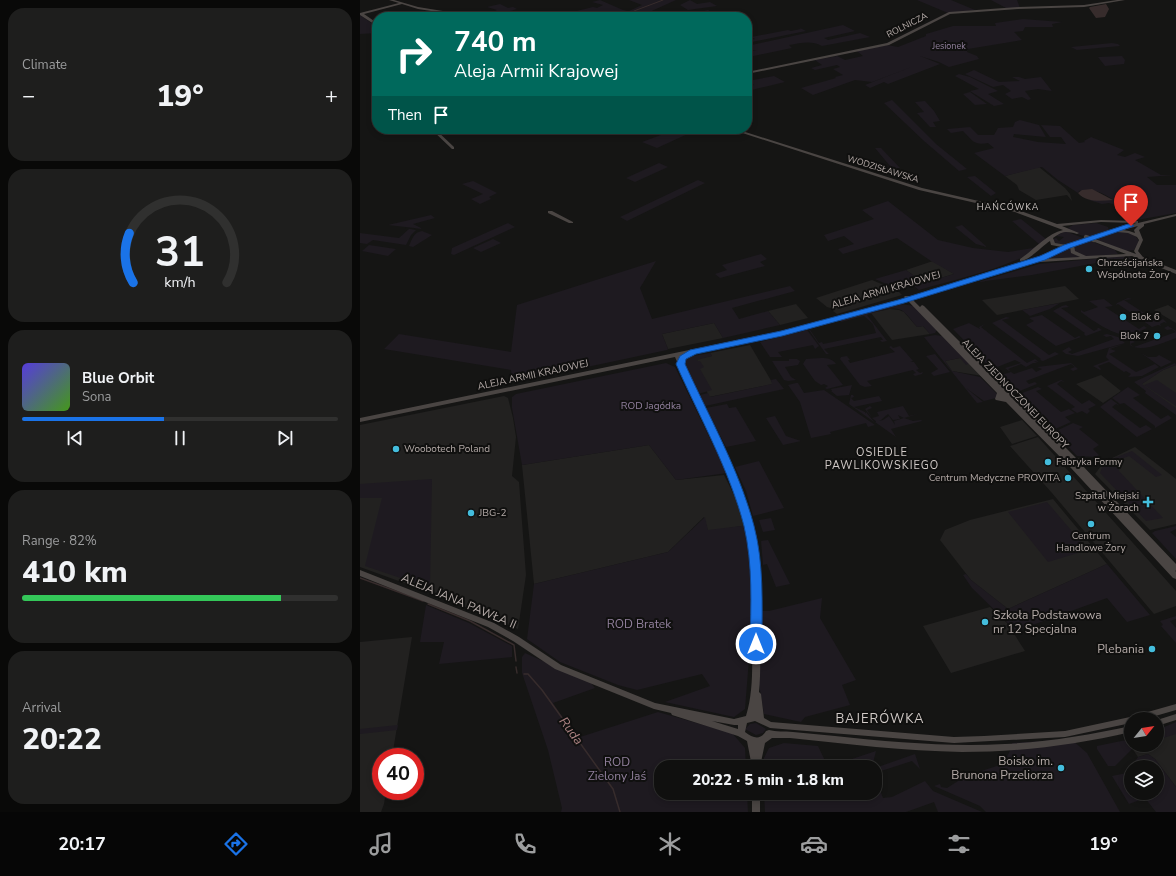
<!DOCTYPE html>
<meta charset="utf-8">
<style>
body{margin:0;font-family:"Nunito Sans",sans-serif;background:#1e1e1d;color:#f1f3f6;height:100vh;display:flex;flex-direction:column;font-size:15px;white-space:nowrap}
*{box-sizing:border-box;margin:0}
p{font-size:13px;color:#9c9d9e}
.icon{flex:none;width:22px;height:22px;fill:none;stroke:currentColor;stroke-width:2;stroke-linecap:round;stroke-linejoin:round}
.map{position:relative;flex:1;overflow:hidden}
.drawer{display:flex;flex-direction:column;gap:8px;padding:8px;background:#090908;width:360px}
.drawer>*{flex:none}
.guide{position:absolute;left:12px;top:12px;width:380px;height:122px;border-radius:16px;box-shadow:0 2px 6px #0003,0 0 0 1px #30302f;background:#00695c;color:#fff;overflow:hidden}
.needle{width:26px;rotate:60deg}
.tools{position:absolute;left:764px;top:712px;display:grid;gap:8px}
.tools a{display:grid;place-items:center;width:40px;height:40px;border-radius:50%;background:#10100f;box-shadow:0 2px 6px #0003,0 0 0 1px #30302f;font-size:20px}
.speed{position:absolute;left:12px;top:748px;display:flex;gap:8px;font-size:20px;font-weight:700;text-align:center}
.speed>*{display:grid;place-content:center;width:52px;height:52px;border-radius:50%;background:#10100f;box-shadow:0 2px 6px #0003,0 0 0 1px #30302f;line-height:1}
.speed .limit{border:6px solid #d22;background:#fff;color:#111}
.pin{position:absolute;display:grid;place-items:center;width:34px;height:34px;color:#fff;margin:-41px -17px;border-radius:50% 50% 50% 0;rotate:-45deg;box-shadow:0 0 4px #0007}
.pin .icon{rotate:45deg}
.me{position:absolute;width:44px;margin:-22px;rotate:0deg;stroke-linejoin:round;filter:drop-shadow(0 0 3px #0008)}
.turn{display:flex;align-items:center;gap:14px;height:84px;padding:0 16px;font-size:18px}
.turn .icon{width:52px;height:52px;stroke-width:2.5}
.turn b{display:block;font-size:28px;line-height:34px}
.then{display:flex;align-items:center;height:38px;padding:0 16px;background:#0003;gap:8px;font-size:15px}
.big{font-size:30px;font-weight:800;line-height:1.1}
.drawer .tile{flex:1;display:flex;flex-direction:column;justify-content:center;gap:6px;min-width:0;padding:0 14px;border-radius:16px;background:#1e1e1d}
.drawer .dial{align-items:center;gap:0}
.dial svg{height:104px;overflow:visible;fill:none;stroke:#30302f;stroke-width:7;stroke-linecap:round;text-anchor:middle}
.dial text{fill:#f1f3f6;stroke:none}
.song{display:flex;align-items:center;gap:12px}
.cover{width:48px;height:48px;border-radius:6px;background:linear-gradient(135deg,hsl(250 70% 55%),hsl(100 70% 35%))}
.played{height:4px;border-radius:2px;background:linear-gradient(90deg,#1a73e8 45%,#30302f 45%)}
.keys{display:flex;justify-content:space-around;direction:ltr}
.heat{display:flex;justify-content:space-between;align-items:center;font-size:22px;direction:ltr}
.charge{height:6px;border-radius:3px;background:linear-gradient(90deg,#34c759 82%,#30302f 0)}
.trip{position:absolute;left:294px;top:760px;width:228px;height:40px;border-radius:16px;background:#10100f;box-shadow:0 2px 6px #0003,0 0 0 1px #30302f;font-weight:800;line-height:40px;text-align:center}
.dock{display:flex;height:64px;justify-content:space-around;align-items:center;background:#060606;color:#9c9d9e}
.dock .icon{width:28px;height:28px}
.dock .selected{color:#1a73e8}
.dock b{font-size:18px;color:#f1f3f6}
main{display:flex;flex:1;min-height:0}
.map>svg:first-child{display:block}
.built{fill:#222120}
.green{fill:#1e1a20;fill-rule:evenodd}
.water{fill:#372c2c}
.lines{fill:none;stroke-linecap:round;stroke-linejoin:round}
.stream-far1{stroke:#372c2c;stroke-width:1}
.stream{stroke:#372c2c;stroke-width:1.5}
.secondary{fill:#4a4543;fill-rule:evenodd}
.secondary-bridge{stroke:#4a4543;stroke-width:4.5}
.route{fill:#1a73e8;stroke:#114b97}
.poi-dot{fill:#44bddd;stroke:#10100f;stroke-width:1.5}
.labels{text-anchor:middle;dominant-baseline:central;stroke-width:4;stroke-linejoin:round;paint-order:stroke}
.far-street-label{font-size:9px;fill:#b4aaa7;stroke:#10100f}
.far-park-label{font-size:9px;fill:#92809d;stroke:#10100f}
.far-neighbourhood-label{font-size:9px;letter-spacing:1px;fill:#d1cac7;stroke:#10100f}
.poi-label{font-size:10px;fill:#b4aaa7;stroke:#10100f;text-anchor:start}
.street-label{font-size:10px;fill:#b4aaa7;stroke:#10100f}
.park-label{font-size:10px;fill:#92809d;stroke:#10100f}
.neighbourhood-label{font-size:11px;letter-spacing:1px;fill:#d1cac7;stroke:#10100f}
.near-street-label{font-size:12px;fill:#b4aaa7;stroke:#10100f}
.near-poi-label{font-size:12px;fill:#b4aaa7;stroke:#10100f;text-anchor:end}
.near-park-label{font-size:12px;fill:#92809d;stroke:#10100f}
.near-neighbourhood-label{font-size:13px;letter-spacing:1px;fill:#d1cac7;stroke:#10100f}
.near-water-label{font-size:13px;font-style:italic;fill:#ab8282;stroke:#10100f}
</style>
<main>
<section class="drawer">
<div class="tile"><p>Climate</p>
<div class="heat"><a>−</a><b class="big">19°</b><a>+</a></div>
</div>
<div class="tile dial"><svg viewBox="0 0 100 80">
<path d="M14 69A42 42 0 1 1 86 69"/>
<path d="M14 69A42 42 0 0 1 11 31" stroke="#1a73e8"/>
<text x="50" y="56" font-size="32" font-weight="700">31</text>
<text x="50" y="72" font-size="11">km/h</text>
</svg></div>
<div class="tile">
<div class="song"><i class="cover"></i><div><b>Blue Orbit</b><p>Sona</p></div></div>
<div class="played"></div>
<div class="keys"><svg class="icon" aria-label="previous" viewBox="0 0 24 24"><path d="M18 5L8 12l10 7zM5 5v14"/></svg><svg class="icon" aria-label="pause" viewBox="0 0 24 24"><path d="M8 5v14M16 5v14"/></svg><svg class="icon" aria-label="next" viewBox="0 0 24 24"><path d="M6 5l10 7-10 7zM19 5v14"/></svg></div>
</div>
<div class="tile"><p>Range · 82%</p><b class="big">410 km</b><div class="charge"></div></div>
<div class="tile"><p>Arrival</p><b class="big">20:22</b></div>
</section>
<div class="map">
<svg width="816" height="812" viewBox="0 0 816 812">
<rect width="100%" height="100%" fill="#151514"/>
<path class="built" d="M679,167L705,188L710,194L712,201L707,195L676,200L659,190L657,185L645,176Z
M573,261L594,274L564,283L546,270Z
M512,280L538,291L542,295L477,314L473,311L474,309L467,307L456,298Z
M705,286L719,299L637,315L622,300Z
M436,304L448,318L420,325L408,311Z
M808,305L816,310V323L794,310Z
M530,309L539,310L544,312L557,327L563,326L570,334L532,340L511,313Z
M354,323L363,338L308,349L302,334Z
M390,345L413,384L349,397L339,370L337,359L352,356L350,353Z
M600,358L610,363L623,376L592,371L585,361Z
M816,365V411L780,385L803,370Z
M741,375L761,391L743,403L716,384Z
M144,396L148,398L153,418L156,437L152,476L159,482L166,575L158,629L69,592L0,567V425Z
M662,420L677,436L652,444L640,427Z
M678,437L816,591V606L794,614L692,493L650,446Z
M289,445L316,480L364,475L389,525L348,531L344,517L308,552L174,584L162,465Z
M775,447L816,479V524L790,530L735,474L744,462Z
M693,499L747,564L648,609L611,580L580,540L585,530L610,520Z
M630,607L647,623L665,651L591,673L563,626Z
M52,637L32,757H21V791H26L24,804L21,812H0V642Z
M816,727V787L795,759L788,754L778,757L768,742L771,745H797V733Z"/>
<path class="green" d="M240,0L263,10L284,15L279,17H192L233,7L237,8L243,5L232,2Z
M269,0H316L285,14L269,11L282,5Z
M330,0L337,4L350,2L357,6L328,10L320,5Z
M557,0H591L615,10L588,13Z
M631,0H657L660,8H646Z
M140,4L148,8L153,7L157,9L141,14L133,12L137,10L127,7Z
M348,10L359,17H318L325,16L320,12L327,11L336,16L342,15L340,12Z
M0,15L17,27V33L0,34Z
M663,19L702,22L692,24L693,27H665L663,31L654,32L662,40L608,49L607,52L617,56L619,59L589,67L579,62L560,56L580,64L528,84L524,82L510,88L505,85L554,66L512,82L495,80L453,95L441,88L476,78L475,77L483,75L473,69L480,67L477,65L455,70L451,68L462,65L455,60L477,56L485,60L503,56L497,51L527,45L538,47L566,36V34L593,26H636L635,23Z
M483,25L495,31L464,38L468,40L500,33L510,37L462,46C451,40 441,43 429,45L432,48L389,57L387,56V52L397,50L387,51V46Z
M438,27L446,31L387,43V40L395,39L391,37L428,30L431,31L441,29Z
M752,43L758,44L760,46L717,50L711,47Z
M762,56L765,60L764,64L745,66L738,57Z
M614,70L639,82L660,81L652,77H659L665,79L681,77L692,91L678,89L665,91L671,99L668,100L662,97L652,99L645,94L651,91L643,85L633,87L605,74Z
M599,74L610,77L638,91L628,94L644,104L634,106L610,91L619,89L595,76Z
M414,76L425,82L387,91V87L394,85L388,81Z
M610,92L627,104L615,105L603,94Z
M532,100L576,144L607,169L599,171L564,141L524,103Z
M565,101L574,111L580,121L573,122L576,127H570L557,113L564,112L555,102Z
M660,120L679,125L686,137L654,134L653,137L678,142L706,144L701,137H690L681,125L700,126L719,143L725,142L724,141L731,137L764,150L757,155L765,157L775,153L785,157L775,160L801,175H814L787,177L797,185H816V213L771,221L774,218L775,213L764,212L756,205L749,203L742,204L729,200L752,199C739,191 734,189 719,191L718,193L698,180L682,167L645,176L614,153L634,148L628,143C614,146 612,140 603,131L591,133L587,129L610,127L618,135H634L638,128L653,127L655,122Z
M317,129L332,132L297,148L282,142Z
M515,148H521L540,168L528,170L525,168L530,166Z
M299,163L308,167L275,182L266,178Z
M615,176L636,193L631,196L607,177Z
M338,180L345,183L267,221L260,217Z
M113,181L137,193L129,197L131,199L120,204L111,199L123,194L102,184Z
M528,201L578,240L613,248L648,252L673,248L679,244L652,221L661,219L686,239C680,244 674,251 667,255C638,270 593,280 559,290L547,280L531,286L515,279L546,270L564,283L594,274L571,261L537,238L483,254L478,249L494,244L484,236L468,241L464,235L514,219L502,210Z
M71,215L75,218L53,224L63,229L28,225Z
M148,223L155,227L94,255L91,254L92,248Z
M736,223L748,227L749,231C737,239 718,238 708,228L713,225Z
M602,225L627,247L616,244L595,227Z
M44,228L56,230L51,235L46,245L13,240L7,244L0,243V233L39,238L49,229Z
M62,231L72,235L53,247L49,246C52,239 54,232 62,231Z
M705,231L723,238L722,239L724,240L707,245L695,243L693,239L696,238L699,241L704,237L696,236Z
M758,232C766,232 777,233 779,242L774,250L766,251L735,239Z
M133,239L141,243L121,252L113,248Z
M730,241L755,250L758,254L726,257L715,252L713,247L715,245Z
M9,245L36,249L28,256L2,251Z
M709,247L712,253L722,258L690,260L688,257Z
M401,254L407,259L400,262L405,266L360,278L355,274L367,270L362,265Z
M683,255L685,256L566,292Z
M766,256L782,263L779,267L762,259L752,260L672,275L618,282L679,264Z
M296,261L280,288L292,319L430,286L435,291L372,308L379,319L408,311L420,325L363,338L354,323L302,334L308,349L307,350L161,381L152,378L151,370L24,349L39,334L151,352L157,305Z
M768,298L772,299L764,300L798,322L803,319L807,323L804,322L800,324L801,326L798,325L792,327L758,304L756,305L757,303Z
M744,299L753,306L745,307L779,329L784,326L787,328L773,334L775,335C757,338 736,323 721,312V310L724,312L738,307L729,301Z
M700,303L690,309L670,316L662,310Z
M541,304L554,306L577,330L575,333L570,334L563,326L557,327C553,323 549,316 544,312C535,304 517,312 507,315L527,341L522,342L520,340H523L521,337L464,349L469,354H466L449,330L478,323L450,330L459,343L462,342L463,344L516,333L513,324L504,316L481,322L480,320L505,312Z
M706,305L709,307L701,308L734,331L738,329L737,328H739L742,330L726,336L724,334L725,333L693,311L702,306Z
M682,315L715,338L719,336L721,337L696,346L666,325L674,321L669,318Z
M646,317L650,318L642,320L689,355L695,352L699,354L683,361L680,360L681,359L632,323Z
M609,323L620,329L619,327L625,324L621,327L667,363L675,359L679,362L674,361L677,363H673L666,367L661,364L648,369L650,371H649L645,368L661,363L655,360L632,369L593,329Z
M808,326L816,331V338C803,343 781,353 770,345V341L771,340L775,342L770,344L774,347L816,332L812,329L807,330L804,328Z
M447,330L459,346L455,349L453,345L418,352L422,357H410L400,342Z
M747,334L758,337L765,343L718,356L706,354L702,351L709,347L712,350L708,352L712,354L754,339L751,336L746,337L743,335Z
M575,335L582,336L610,363L606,365L600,358L585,361L592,371L620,377L638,395L636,398L624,401L606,388L623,402L617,403L564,337Z
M764,344L750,349L756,351L749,354L776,372L795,364L799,367L782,376L768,377L771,374L766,371L764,372L749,362L738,366L741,369L740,370L733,366L749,360L746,357L749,348Z
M531,346L533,348L540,346L553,361L550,362H554L559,369L556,370L560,373L563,372L562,374L555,376L553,374L556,373L553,370L507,381L512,386L505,387L500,385L480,359L481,357L487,356L490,360H488L490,363L535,352L529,347Z
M350,353L352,356L337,360V361H340L344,367L340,369L352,390L338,394L324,360L327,357Z
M781,353L788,357H796L799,355L812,362L801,367Z
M575,354L590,372L574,376L571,373L578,369L566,356Z
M429,359H437L440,361L438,365L425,367L431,377L436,380L428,381L424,380L412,361H429Z
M446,359C456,359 470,355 476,364L467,365L483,385L467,389L465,388L468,386L464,384L461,385L455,381L443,364Z
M306,363L315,367L367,473L316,480L289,445L162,465L152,408V397L156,394Z
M711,363L718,369L713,371L710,369L715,367L711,364L666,381L669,384L675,382L677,384L655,393L638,376L651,372L654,374L672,368L676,372L682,369L677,367Z
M815,363L816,365L803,370L782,384L816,408V415L785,393L786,391L774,382Z
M416,379L424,389L345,406L340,395L348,393L350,397L412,384L411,380Z
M701,380L705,382L701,381L697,384L722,404L729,400L736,405L728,409L730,411L727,414L722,411L717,413L711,409L715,407L687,386Z
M797,380L816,393V406L784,385Z
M436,383H438L444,393L464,390L515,425L508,427L506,423L470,432L471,434L451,438L440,402L428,385Z
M492,385L489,395L477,396L471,391H472L471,389Z
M678,387L682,389L676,391L701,412L709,409L715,413L705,417L711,422L693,430L657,395Z
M768,387L780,395L773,398L801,419L808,415L812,418L795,428V426L764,403L760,404L752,398Z
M491,395H493L494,397L491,398L494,401L519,396L522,401L494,407L505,412V414L506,412L514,422L489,404Z
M751,399L760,406L756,404L752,407L780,428L786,425L792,429L777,437L740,407Z
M367,404L369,408L376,407L396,441L366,447L346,408Z
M510,406L512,408L507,410L512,418L519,416L517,412L543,406L549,416L558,414L544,418L538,415L540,419L533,420L528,414L521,420L517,422L512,418L505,409Z
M415,416L426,436L441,441L423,445L406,418Z
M529,416L535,425L534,421L544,418L553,421L561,420L562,421L531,429L536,437L515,422L523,420Z
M713,423L723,427L719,429L739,445L733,449L739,455L736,457L717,456L694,432Z
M772,451L802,475L796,477L769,456L761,459L759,471L803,518L786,521L740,473L744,462Z
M399,461L424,508L393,516L386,491L375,467Z
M72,479L70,588L5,566L22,498H0V484Z
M687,502L728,550L688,562L648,512Z
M345,517L348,530L389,525L397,578L396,658L389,659L385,709L374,717L305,702L350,686L342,674L277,690L258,685L200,662L167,639L174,584L308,552Z
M411,518L415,530L403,532L399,520Z
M816,526V529L810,532L816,537V559L792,533L795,531Z
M408,540L430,584L416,587L407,564L403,565L401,541Z
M747,564L790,615L767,622L747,598L656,631L612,588L603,575L606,574L611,580L648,609Z
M462,598L460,618L496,680L482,685L490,705L445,717L441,722L404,714L399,684L401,611H409Z
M66,605L109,623L152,646V657L79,664L84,642H60Z
M816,616V619L810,621L816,628V643L801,626L803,625L800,621Z
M165,653L230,682L235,688L193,703L217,738L298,712L372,733L385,748L386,767H301V793H387L388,812H201L202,808L188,750L162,673V657Z
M816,722V734L797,740V730Z
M396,723L406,729L403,733L396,735L385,729L390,724Z
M38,725L37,730L0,734V729Z
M711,739L727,753L760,812H626L620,806L574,786L580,784L581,787L587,788L606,776L643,764L652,747V743Z
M771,739V745H778L775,746L755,766H748L737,749V746Z
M424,743L458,746L468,767L516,751L512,767H404V758L409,748Z
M555,754L560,769L552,761L515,773V768Z
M788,754L795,759L816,787V812H796L785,798L769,804L752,776L767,773L778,757ZM771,767H797V793H771Z
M515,777L523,798L532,797L565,781L573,791L622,812H578L574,802L546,812H405L404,793H515Z"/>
<path class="water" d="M746,4L749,9L745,17L736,18L729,8L730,7Z
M732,189L753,200C741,201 727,203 718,193L722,190Z"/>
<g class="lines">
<path class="stream-far1" d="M274,11L303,0
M259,17L272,12"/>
<path class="stream" d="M0,578L63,601
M68,604L110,621L154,645L156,661
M156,667L157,673
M164,674H168L182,690L253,789L260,812"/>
<path class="secondary" d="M29,0H34L58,7L120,17H111L58,9L42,4L4,14L17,23V26L0,15V13L39,3Z
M757,0H765L724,7L658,9L590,14L529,45L387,74V72L527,43L589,12L658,7L724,5Z
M71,129H75L94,147V149H92Z
M370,129H376L562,188L658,210L697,224L741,220L776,221H778V223L816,214V216L784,224V226L779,230L783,240L778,251L783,257L816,270V274L772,256L681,262H679V261L553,300L560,307L562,305L564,306L716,458L731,461L732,462L729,464L720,463L816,564V571L815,570L816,572V579L813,578L711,468L646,402L636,400L635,399L637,393L548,301L422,335L320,356C331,381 342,405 354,430C369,461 385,492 392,525C401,560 400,596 400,631C400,651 401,671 399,692L401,694L404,718L411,722L594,737L624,736L705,731L770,717L816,704V710L785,719H771V723L705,737L594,743L410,728L395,721L387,723L385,732C393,738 400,741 406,731L409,730C416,732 424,731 433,732C447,733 461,735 475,736C531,742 588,747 645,744C687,742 729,735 771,726V732C715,745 660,752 602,752C545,751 487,744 430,738H412L405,743L400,767H392L387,741L378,736L312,715L311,713L294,709L195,669L153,641L128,627L0,576V570L134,623L159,637L201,665L295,703L374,719L386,716C394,690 392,662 392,635C392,599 395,560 385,524C370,465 338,412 315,357L0,422V418L421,331L541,300L546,299L544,297L545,296H549L550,297L680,257L702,247L691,245L690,241C682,246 669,261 660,261V259C674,250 686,234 703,230L655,212L559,190ZM741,222L776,223L707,245L695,243L693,238C703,231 706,231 717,234L719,233L702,226ZM778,226L774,230L775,233L769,231L763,230ZM757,232L768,233L777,237L779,240L774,251L776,254L735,239ZM732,240V241L766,254L726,256L715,251L714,245ZM708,247H710L711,253L720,257L683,259ZM352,721L374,725H378V729Z
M188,211H192L213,222V223H209L188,213Z
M816,714V720L797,726V720Z
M392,793H400V812H392Z"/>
<path class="secondary-bridge" d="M726,237L734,240"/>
</g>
<path class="route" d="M768,224H771L774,226L710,248L685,260L544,303L422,336L336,354L326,359L325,364C349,417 379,469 394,526C404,564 402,604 402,644L400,647L396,648L392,647L390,644C391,605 393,565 384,526C370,471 339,416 316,364L320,356L330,350L421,331L538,300L680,256L704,245Z"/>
<g class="poi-dot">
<circle cx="729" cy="269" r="4"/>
<circle cx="763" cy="317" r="4"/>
<circle cx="797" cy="336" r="4"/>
<circle cx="36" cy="449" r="4"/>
<circle cx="688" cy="462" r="4"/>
<circle cx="708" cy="478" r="4"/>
<path d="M786 496h4v4h4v4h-4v4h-4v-4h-4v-4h4z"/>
<circle cx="111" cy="513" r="4"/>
<circle cx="731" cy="524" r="4"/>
<circle cx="625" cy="622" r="4"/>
<circle cx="792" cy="649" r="4"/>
<circle cx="701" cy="768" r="4"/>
</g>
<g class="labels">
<g class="far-street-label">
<text transform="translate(547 25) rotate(-27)">ROLNICZA</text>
<text transform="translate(523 169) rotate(17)">WODZISŁAWSKA</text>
</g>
<g class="far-park-label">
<text x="589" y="46">Jesionek</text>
</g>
<g class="far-neighbourhood-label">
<text x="648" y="207">HAŃCÓWKA</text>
</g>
<g class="poi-label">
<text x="737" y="263">Chrześcijańska<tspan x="737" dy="12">Wspólnota Żory</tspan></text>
<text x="771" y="317">Blok 6</text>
<text x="789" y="336" text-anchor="end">Blok 7</text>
<text x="44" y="449">Woobotech Poland</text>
<text x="696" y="462">Fabryka Formy</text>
<text x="700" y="478" text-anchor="end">Centrum Medyczne PROVITA</text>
<text x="779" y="496" text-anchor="end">Szpital Miejski<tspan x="779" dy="12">w Żorach</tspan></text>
<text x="119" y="513">JBG-2</text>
<text x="731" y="536" text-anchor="middle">Centrum<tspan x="731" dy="12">Handlowe Żory</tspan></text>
</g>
<g class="street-label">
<text transform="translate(526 290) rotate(-16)">ALEJA ARMII KRAJOWEJ</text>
<text transform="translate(173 375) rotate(-12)">ALEJA ARMII KRAJOWEJ</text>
<text transform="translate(655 394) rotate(46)">ALEJA ZJEDNOCZONEJ EUROPY</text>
</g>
<g class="park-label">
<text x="291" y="406">ROD Jagódka</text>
</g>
<g class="neighbourhood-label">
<text x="522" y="452">OSIEDLE<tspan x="522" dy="13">PAWLIKOWSKIEGO</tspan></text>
</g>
<g class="near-street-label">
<text transform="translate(99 601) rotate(23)">ALEJA JANA PAWŁA II</text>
</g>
<g class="near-poi-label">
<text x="633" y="615" text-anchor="start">Szkoła Podstawowa<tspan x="633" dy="14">nr 12 Specjalna</tspan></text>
<text x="784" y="649">Plebania</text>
<text x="693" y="761">Boisko im.<tspan x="693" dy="14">Brunona Przeliorza</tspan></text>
</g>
<g class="near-park-label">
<text x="279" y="624">ROD Bratek</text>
<text x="257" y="762">ROD<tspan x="257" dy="14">Zielony Jaś</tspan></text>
</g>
<g class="near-neighbourhood-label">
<text x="520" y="719">BAJERÓWKA</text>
</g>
<g class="near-water-label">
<text transform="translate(211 731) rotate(54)">Ruda</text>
</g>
</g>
</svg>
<div class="tools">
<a><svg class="needle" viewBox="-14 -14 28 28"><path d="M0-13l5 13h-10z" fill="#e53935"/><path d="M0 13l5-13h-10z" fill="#9c9d9e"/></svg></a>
<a><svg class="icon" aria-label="layers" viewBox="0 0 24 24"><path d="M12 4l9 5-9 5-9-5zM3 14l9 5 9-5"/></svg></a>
</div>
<div class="speed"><div class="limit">40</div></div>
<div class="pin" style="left:771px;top:226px;background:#d93025"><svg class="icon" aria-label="arrive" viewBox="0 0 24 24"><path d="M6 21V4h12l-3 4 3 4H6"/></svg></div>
<svg class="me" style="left:396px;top:644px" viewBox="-20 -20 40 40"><circle r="17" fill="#1a73e8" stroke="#fff" stroke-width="3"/><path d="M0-11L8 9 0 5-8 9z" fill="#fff"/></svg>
<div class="trip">20:22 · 5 min · 1.8 km</div>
<div class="guide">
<div class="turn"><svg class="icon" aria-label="right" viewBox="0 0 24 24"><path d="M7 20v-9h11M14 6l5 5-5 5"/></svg><div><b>740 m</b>Aleja Armii Krajowej</div></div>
<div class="then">Then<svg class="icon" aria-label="arrive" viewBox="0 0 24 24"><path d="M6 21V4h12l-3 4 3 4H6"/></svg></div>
</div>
</div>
</main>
<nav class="dock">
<b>20:17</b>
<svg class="icon selected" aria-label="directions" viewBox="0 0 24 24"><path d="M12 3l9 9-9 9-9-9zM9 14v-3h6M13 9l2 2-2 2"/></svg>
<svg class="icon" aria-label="music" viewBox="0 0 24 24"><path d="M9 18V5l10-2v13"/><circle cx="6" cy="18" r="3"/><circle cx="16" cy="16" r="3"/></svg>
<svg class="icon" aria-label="phone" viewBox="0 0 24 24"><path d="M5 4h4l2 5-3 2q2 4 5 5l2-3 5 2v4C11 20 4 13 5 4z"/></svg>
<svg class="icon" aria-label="climate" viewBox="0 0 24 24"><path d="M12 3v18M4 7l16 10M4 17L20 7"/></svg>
<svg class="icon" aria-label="car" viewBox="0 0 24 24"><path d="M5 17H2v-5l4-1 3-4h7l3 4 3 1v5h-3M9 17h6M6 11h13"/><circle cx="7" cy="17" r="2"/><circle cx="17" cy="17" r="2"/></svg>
<svg class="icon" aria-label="filters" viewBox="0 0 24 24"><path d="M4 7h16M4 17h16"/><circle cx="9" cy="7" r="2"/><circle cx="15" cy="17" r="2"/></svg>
<b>19°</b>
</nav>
